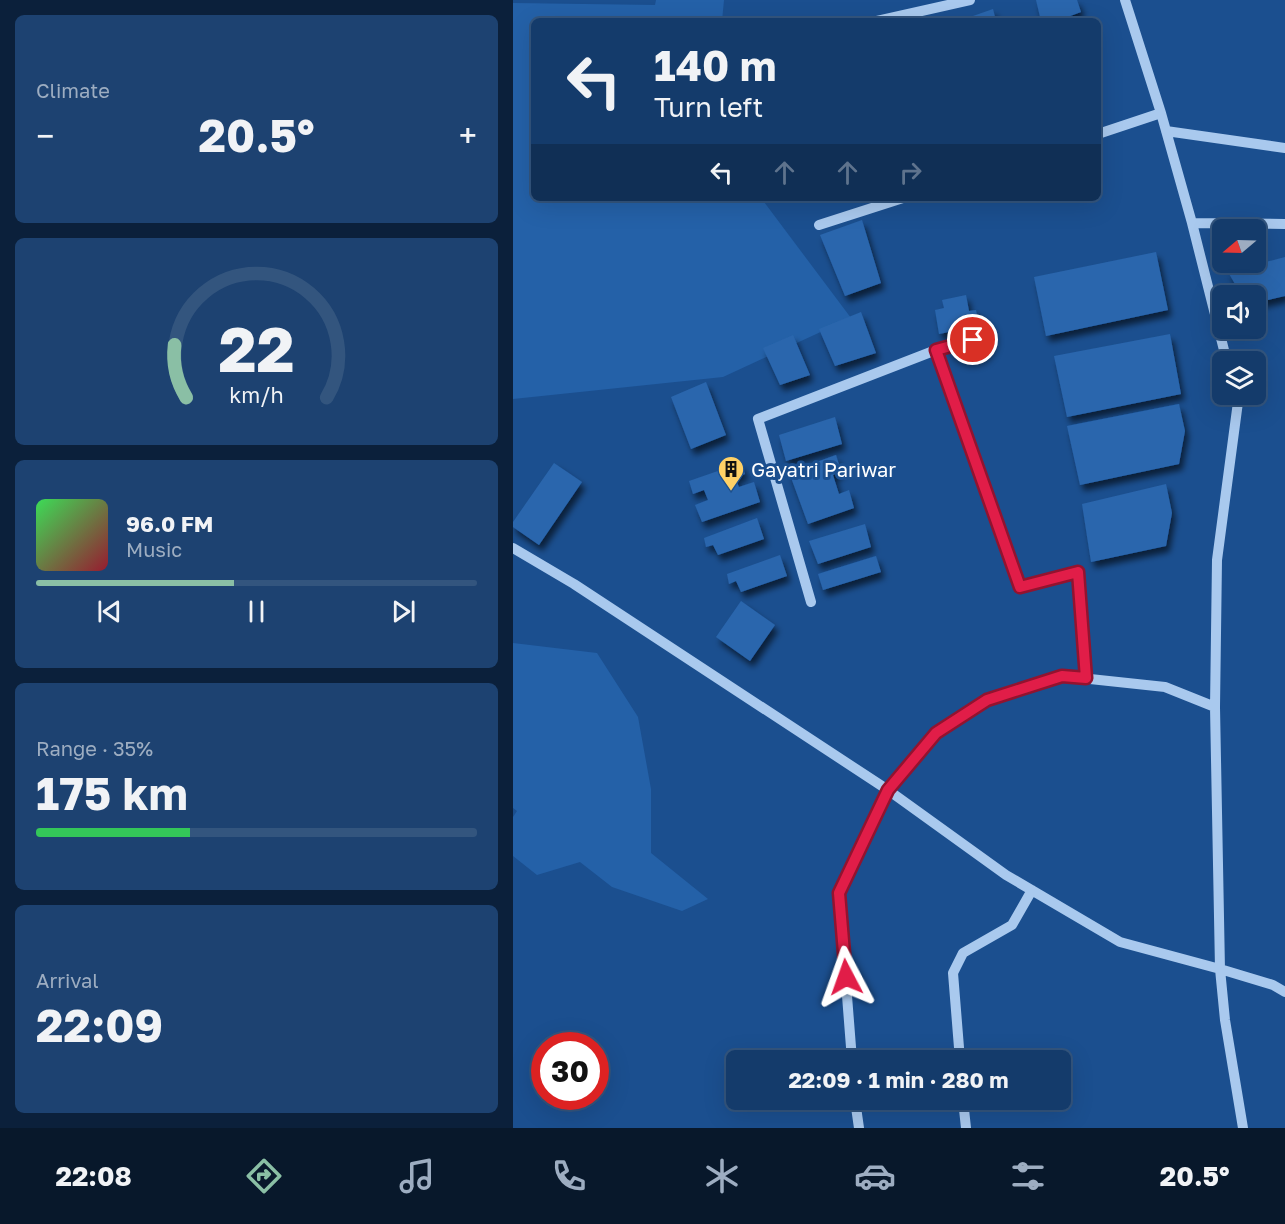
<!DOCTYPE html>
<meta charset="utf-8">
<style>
body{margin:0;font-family:"Golos Text",sans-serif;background:#1d4271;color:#f1f3f6;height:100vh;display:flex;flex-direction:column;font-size:22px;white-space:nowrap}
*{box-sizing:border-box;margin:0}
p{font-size:20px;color:#9dadc1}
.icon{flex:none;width:33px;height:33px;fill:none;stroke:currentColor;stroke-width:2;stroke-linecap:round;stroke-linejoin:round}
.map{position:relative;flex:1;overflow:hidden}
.details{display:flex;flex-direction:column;gap:15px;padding:15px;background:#0b203b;width:513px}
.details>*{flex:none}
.hud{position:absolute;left:18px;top:18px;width:570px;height:183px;border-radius:9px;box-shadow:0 6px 24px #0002,0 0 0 2px #33557e;background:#143b6b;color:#f1f3f6;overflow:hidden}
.needle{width:39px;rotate:251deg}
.buttons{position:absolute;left:699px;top:219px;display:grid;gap:12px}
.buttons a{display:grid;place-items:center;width:54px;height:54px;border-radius:9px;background:#143b6b;box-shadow:0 6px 24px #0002,0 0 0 2px #33557e;font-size:30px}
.speed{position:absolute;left:18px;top:1032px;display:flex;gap:12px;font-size:30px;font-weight:700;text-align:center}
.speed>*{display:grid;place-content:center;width:78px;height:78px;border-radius:50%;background:#143b6b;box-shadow:0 6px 24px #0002,0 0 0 2px #33557e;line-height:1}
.speed .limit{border:9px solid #d22;background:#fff;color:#111}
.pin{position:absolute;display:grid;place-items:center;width:51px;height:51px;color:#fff;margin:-26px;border:3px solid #fff;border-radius:50%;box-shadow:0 2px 6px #0007}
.me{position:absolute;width:66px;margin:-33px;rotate:356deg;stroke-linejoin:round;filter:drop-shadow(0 0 4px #0008)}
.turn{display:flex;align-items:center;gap:21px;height:126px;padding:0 24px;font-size:27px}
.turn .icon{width:78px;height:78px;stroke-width:2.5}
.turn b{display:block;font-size:42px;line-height:51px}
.lanes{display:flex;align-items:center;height:57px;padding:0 24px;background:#0003;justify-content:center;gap:30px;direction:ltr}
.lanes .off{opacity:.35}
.big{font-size:45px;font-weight:700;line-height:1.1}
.details .widget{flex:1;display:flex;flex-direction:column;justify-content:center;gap:9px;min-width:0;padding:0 21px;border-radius:9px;background:#1d4271}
.details .dial{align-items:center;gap:0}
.dial svg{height:156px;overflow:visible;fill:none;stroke:#33557e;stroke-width:7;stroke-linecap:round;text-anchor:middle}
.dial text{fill:#f1f3f6;stroke:none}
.song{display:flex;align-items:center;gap:18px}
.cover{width:72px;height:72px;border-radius:9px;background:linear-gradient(135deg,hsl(130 70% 55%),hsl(350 70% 35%))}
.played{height:6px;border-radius:3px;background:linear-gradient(90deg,#8abfa5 45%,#33557e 45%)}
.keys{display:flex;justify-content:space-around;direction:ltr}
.heat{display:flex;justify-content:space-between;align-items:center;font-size:33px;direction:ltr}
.charge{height:9px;border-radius:4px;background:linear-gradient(90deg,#34c759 35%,#33557e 0)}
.trip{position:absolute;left:213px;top:1050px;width:345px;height:60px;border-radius:9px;background:#143b6b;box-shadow:0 6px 24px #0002,0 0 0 2px #33557e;font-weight:700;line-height:60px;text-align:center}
.tab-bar{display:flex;height:96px;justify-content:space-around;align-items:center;background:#08182b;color:#9dadc1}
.tab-bar .icon{width:42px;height:42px}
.tab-bar .current{color:#8abfa5}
.tab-bar b{font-size:27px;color:#f1f3f6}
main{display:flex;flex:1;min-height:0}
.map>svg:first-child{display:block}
.green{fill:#2461a8}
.building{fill:#2a66ad;filter:url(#shadow)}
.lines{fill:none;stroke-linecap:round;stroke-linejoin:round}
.minor{stroke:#a9c9ee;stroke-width:10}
.route-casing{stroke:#92132f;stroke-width:15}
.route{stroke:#e11d48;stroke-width:10}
.labels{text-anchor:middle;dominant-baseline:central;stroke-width:6;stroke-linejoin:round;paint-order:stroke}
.poi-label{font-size:20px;fill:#fff;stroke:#1b4f8f;text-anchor:start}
</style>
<main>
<section class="details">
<div class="widget"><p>Climate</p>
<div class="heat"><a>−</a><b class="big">20.5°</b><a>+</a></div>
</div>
<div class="widget dial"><svg viewBox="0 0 100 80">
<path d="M14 69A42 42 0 1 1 86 69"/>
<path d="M14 69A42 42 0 0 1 8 42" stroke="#8abfa5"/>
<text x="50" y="56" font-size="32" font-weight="700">22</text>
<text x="50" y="72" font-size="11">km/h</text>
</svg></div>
<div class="widget">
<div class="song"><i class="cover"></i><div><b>96.0 FM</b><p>Music</p></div></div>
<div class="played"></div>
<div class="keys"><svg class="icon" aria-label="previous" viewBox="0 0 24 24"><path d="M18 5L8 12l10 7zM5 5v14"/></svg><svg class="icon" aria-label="pause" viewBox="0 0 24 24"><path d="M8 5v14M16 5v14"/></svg><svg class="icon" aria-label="next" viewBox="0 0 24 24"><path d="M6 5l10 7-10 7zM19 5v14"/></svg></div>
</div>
<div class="widget"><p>Range · 35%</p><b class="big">175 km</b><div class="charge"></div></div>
<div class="widget"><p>Arrival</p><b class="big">22:09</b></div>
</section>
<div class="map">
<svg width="772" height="1128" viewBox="0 0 772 1128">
<defs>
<filter id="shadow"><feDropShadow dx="3.5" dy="6" stdDeviation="3" flood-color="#0009"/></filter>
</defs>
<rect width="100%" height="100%" fill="#1b4f8f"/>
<path class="green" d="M143,0H211L209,21H21V198H248L338,318L210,377L0,399V3L142,5Z
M0,643L84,653L125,717L138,789V853L195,899L169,911L99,887L67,862L24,875L0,856V817L4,811L0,808Z"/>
<path class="building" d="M523,0H564L568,12L544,21H528Z
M480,9L483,21H461L460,16Z
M449,16L450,21H435L434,20Z
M349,220L368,283L332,296L307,235Z
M643,252L655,310L533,336L521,277Z
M772,257V296L742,303V296H729L715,272Z
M453,295L456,311L463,310L466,326L426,334L422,310L431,308L429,300Z
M348,312L363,353L322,366L306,329Z
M657,334L668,394L554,417L541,356Z
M280,335L297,375L267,385L250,348Z
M193,382L213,435L178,449L158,397Z
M666,404L672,431L666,464L567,485L554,426Z
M322,417L329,444L273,461L266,435Z
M323,455L328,471L320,475L326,494L336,490L341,508L295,524L276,472Z
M41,463L69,482L26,545L0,527V522Z
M228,463L232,474L222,478L226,487L241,482L247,502L189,522L182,505L195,500L191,490L180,494L176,481Z
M653,484L659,513L653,546L578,562L569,504Z
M244,518L251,539L205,555L200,545L193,547L191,538Z
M352,524L358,547L305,564L296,541Z
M267,555L274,576L228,592L223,581L216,584L214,574Z
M363,556L368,572L310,590L305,574Z
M228,601L262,625L237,661L203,637Z"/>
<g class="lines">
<path class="minor" d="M612,0L648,113L679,223L714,362
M364,21L457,0
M653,131L772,148
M585,134L648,113
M679,223L772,224
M306,225L390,198
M423,350L479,334
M723,394L725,402L704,560L702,707L707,969L712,1020L730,1128
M0,548L61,584L375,790L493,875L607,942L707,969L760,985L772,992
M298,602L245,419L423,350L507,587L565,572L573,678
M339,1060L326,893L375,790L423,733L473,700L549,676L652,687L702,707
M447,1060L440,973L450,953L499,925L519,890
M342,1100L346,1128
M450,1100L453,1128"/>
</g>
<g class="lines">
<g class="route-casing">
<path id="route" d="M333,977L326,893L375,790L423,733L474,700L549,676L573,678L565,572L507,587L423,350L460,340"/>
</g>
<use href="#route" class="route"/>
</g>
<defs>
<g id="building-pin" transform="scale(1.35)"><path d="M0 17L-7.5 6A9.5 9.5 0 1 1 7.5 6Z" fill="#ffd166" stroke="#1b4f8f"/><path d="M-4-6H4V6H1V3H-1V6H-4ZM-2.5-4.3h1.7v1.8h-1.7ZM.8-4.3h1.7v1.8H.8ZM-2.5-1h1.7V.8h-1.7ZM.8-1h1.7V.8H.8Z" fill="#111"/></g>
</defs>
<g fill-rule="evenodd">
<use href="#building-pin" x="218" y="469"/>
</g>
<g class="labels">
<g class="poi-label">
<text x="238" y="469">Gayatri Pariwar</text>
</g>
</g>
</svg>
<div class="buttons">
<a><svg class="needle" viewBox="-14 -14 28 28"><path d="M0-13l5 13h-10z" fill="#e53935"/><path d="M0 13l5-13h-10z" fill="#9dadc1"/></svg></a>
<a><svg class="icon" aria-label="sound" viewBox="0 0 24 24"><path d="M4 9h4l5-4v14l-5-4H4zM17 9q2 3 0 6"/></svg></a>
<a><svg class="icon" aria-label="layers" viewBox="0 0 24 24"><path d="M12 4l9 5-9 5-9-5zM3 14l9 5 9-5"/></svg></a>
</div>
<div class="speed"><div class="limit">30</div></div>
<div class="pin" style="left:460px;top:340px;background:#d93025"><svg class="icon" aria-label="arrive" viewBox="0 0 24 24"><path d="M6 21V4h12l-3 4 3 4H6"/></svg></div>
<svg class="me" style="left:333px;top:977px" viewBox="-20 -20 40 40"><path d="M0-17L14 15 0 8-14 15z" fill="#e11d48" stroke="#fff" stroke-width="4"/></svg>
<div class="trip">22:09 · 1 min · 280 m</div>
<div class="hud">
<div class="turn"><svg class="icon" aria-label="left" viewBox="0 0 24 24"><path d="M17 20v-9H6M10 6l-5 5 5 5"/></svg><div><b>140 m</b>Turn left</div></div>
<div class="lanes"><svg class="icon" aria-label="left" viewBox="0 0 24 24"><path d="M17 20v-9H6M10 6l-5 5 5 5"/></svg><svg class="icon off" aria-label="ahead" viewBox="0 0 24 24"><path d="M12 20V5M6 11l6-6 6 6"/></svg><svg class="icon off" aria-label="ahead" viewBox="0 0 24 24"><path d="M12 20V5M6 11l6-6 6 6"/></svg><svg class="icon off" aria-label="right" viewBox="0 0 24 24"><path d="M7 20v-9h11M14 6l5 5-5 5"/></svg></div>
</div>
</div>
</main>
<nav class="tab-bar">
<b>22:08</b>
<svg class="icon current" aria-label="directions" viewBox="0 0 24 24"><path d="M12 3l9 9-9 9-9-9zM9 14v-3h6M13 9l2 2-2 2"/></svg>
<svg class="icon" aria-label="music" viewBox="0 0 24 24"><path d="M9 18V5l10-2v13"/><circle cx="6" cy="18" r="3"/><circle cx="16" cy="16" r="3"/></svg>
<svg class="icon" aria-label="phone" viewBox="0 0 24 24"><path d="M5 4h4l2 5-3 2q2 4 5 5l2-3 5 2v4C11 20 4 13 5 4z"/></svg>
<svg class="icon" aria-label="climate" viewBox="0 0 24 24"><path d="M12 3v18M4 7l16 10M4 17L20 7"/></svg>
<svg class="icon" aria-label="car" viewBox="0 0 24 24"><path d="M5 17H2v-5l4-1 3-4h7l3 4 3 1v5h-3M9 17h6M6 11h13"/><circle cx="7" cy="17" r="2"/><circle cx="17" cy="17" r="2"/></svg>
<svg class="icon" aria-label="filters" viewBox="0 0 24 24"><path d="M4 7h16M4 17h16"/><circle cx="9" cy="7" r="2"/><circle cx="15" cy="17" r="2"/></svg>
<b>20.5°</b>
</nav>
